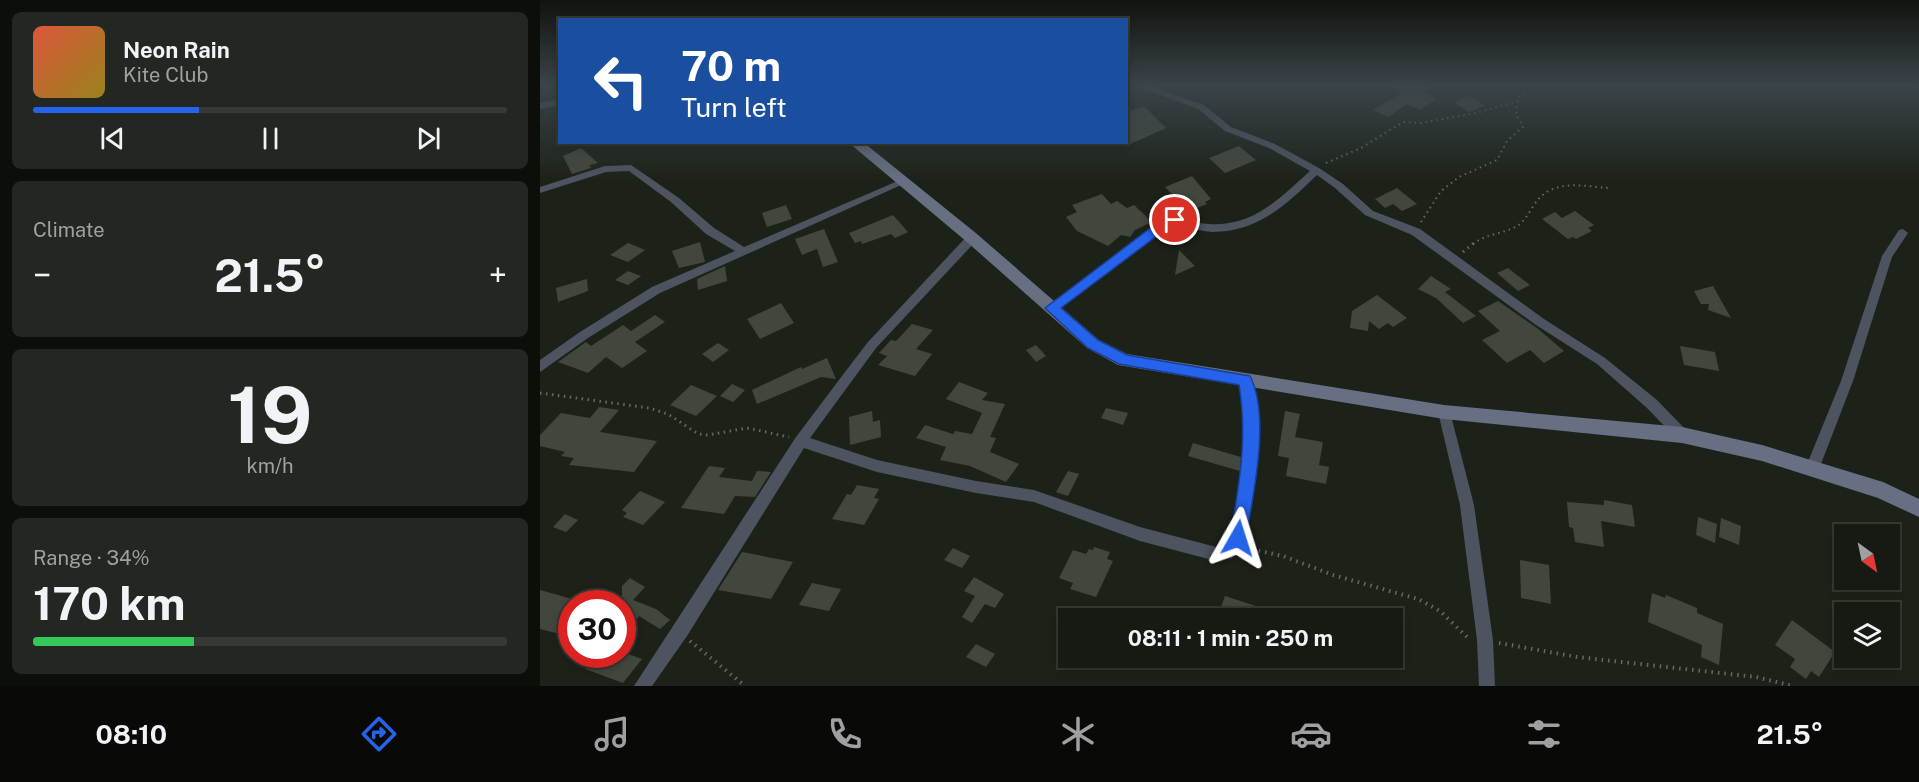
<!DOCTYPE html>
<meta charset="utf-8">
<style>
body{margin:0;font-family:"Public Sans",sans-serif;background:#232721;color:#f1f3f6;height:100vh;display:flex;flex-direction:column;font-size:22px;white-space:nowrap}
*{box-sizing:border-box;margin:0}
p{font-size:20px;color:#9ea1a0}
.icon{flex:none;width:33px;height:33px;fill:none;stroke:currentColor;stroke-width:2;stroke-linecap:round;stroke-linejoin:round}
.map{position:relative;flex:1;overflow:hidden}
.sheet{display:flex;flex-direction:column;gap:12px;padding:12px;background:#0c0e0a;width:540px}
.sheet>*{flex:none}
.banner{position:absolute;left:18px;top:18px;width:570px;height:126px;border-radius:0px;box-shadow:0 3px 9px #0003,0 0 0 2px #353833;background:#1a4fa0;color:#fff;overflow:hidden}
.needle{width:39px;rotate:147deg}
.tools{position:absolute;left:1294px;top:524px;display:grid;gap:12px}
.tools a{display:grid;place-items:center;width:66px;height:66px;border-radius:0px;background:#161a13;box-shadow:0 3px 9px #0003,0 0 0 2px #353833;font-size:30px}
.speed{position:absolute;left:18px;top:590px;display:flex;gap:12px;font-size:30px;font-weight:700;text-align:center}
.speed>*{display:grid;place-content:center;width:78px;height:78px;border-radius:50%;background:#161a13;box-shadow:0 3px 9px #0003,0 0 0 2px #353833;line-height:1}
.speed .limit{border:9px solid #d22;background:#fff;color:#111}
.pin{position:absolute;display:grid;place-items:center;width:51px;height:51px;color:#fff;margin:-26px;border:3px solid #fff;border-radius:50%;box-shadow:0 2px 6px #0007}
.me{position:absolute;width:66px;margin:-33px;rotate:6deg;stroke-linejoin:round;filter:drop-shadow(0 0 4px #0008)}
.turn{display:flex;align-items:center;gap:21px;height:126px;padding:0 24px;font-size:27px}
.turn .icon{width:78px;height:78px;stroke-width:2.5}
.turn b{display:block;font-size:42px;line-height:51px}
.big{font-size:45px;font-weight:700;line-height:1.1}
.sheet .card{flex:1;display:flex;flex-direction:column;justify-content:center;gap:9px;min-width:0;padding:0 21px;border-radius:9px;background:#232721}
.sheet .dial{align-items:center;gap:0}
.dial b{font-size:78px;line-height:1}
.song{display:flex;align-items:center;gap:18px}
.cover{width:72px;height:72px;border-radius:9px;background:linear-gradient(135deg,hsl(10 70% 55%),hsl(50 70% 35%))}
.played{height:6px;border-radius:3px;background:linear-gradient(90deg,#2563eb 35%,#353833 35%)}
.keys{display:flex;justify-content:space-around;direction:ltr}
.heat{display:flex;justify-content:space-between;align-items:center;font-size:33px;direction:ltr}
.charge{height:9px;border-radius:4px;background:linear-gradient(90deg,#34c759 34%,#353833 0)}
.trip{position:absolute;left:518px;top:608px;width:345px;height:60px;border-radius:0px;background:#161a13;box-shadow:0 3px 9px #0003,0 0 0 2px #353833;font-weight:700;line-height:60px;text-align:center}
.dock{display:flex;height:96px;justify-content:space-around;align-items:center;background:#090a08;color:#9ea1a0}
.dock .icon{width:42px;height:42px}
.dock .current{color:#2563eb}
.dock b{font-size:27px;color:#f1f3f6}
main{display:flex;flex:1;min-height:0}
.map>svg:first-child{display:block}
.building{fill:#42473d}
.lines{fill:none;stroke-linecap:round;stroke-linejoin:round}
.path-far2{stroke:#666a62;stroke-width:2;stroke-dasharray:1.5 4;stroke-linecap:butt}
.path-far1{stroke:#666a62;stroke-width:3;stroke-dasharray:1.5 4.5;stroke-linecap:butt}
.path{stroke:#666a62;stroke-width:4;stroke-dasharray:1.5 5;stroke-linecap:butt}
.minor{fill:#4d535f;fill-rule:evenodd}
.secondary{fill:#677083;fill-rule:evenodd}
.route{fill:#2563eb;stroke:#184099;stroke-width:1.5}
</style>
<main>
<section class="sheet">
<div class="card">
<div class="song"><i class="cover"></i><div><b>Neon Rain</b><p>Kite Club</p></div></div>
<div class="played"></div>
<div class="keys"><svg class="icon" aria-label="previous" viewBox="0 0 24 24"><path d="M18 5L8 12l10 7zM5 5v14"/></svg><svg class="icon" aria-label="pause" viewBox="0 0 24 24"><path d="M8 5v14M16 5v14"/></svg><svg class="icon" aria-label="next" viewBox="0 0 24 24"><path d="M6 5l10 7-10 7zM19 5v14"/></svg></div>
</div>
<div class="card"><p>Climate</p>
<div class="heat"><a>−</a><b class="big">21.5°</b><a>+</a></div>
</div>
<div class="card dial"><b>19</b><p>km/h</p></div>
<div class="card"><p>Range · 34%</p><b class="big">170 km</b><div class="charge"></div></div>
</section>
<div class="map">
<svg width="1379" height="686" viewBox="0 0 1379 686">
<rect width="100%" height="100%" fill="#1d2219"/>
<path class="building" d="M848,84H877L880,87L892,84L885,91L896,99L880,110L867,104L848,117L833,110L860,94Z
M929,95L945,106L929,112L914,102Z
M604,106L626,128L586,146V112Z
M699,146L716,160L685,173L669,158Z
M41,148L58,163L50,165L51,168L32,174L23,156Z
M652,176L671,199L665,202L667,204L652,210L641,197L637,199L625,187Z
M857,188L877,204L862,211L853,204L845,208L835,199Z
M562,194L571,204L577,201L587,208L594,205L612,222L595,230L590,237L581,235L568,246L537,231L526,217L537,212L532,205Z
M246,205L252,219L227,227L222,213Z
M1035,211L1054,225L1048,228L1052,231L1036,239L1033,237L1028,239L1002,219L1015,212L1022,218Z
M353,215L368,232L355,238L351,234L322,244L321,241L315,243L309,233Z
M284,229L298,262L283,267L277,249L262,255L255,239Z
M160,242L165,262L139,268L132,251Z
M88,243L105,250L88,262L70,255Z
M639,250L655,266L635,275Z
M185,266L187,281L158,290L157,279Z
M968,268L990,285L978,291L957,273Z
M88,271L101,276L88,285L75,280Z
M891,276L911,289L905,292L936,316L923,323L896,298L878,289Z
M47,279L48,291L18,302L16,288Z
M1173,286L1191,318L1168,310L1169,304H1161L1154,291Z
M837,295L867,318L853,327L848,323L839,329L829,321L828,331L810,328L812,311Z
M958,301L997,328L1024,351L1004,363L990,350L967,363L942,340L960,331L938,311Z
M241,303L254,323L220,339L207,319Z
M115,315L125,322L95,342L107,351L82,368L66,357L48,373L18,362L46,342L51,346L83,325L91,331Z
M372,324L393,330L376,349L392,354L375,376L338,365L347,356L339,353L351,340L356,341Z
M178,343L189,350L173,362L162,354Z
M496,345L506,356L496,362L486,350Z
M1140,346L1175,352L1179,371L1144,365Z
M287,358L296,379L281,377L217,404L212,390L261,367L262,369Z
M419,382L448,393L442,400L465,404L450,437L456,438L450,452L479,464L466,482L430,466L400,460L406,447L376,438L385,425L413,434L415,431L432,434L442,413L406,399Z
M192,384L205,390L193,402L180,396Z
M151,385L177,396L156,416L130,405Z
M59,407L79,410L60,432L117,441L94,472L29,465L34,458L21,456L25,452L0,446V435L21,413L50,418Z
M566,408L588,413L583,425L561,418Z
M332,411L333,422L340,420L341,437L310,445L309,417Z
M745,411L760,414L755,437L783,442L779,465L789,467L786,484L746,476L749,458L738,456Z
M653,443L701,457L700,471L648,456Z
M169,466L185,468L179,477L212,481L217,471L231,472L215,497L195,496L184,514L141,508Z
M528,471L539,474L528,496L516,492Z
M317,485L339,489L334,498L339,499L324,525L292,519L307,494L311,495Z
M100,491L125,502L103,525L83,517L87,513L82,510Z
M1064,500L1092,505L1095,527L1061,521L1064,547L1035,542L1033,528L1029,527L1027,502L1064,505Z
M25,514L38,520L26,532L13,527Z
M1158,517L1177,524L1175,543L1156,535Z
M1181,518L1201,526L1199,545L1179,537Z
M554,547L570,552L567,559L573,561L556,597L530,589L533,583L519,578L533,550L546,554L549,549L553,550Z
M413,548L430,556L422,568L404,560Z
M202,552L253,562L231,599L178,590Z
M980,560L1009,565L1011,604L981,598Z
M434,577L464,594L455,608L445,604L432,623L422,617L435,596L424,591Z
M90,578L105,587L93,600L116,609L130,620L120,629L99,616L82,639V586Z
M272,583L301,589L289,611L259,605Z
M0,590L32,599V625L24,635L0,629Z
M1112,593L1125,598L1126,595L1157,608V613L1183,624L1179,665L1161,657L1162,645L1108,622Z
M685,596L744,615L743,618H677Z
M1252,620L1295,652L1279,677L1271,671L1266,679L1250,667L1255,659L1235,645Z
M436,644L455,654L446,667L426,657Z
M58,654H88L102,659L83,683L45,669Z"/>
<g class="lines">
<path class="path-far2" d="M786,163L821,148L863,122L881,123L936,113L976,102
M881,222L901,191L919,177L957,160L967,141L983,127L976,114L978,97L994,89
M933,244C946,233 967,234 980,224C987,218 992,207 997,201C1014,179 1044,186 1068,188"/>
<path class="path-far1" d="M923,252L934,243
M0,393L109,408L128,414L158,434L168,435L207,428L249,437"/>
<path class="path" d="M706,548L743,556L793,575L878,599L900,611L929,639
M150,641L205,686
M959,643L1037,657L1216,677L1253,686"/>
<path class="minor" d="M591,84H604L664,105L691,127L735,144L779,168L803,184L833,211L880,229L1004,319L1065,358L1117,400L1147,431L1149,435L1147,439L1142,441L1137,439L1107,408L1057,364L996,325L872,235L825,215L795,188L777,175C746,205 718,232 672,232C658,231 645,224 630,226L516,311H508L506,308L508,305L623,221C640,216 653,224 670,224C713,227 740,198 770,171L729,148L685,131L658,109Z
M20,99V105L0,109V103Z
M91,165L139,198L174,228L204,247L360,180L363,179L368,182L120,293L48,338L0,372V360L40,332L112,287L195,251L166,234L131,202L89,171L66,172L0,193V187L65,166Z
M1363,229L1368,233L1352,257L1313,381L1279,469L1277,473L1272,475L1267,473L1265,469L1301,381L1342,256L1359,230Z
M432,234L436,235L437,238L436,241L336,348L270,438L337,460L436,481L494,490L600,527L676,547L683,546C700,523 706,443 704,413C704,402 701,391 699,380L701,376H709L711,380C713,391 716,401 717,412C720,450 714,527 692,558L676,561L600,541L494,502L436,493L337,472L264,448L147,636L112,686H94L256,437L305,372L328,342L428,235Z
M904,407L909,408L910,412L934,505L953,640L955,686H939L937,640L920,505L898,412L899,408Z"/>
<path class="secondary" d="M308,142H323L437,234L559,340L587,354L904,405L1142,427L1222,445L1343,482L1379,499V517L1338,498L1222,461L1142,443L904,419L578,365L547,348L427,242Z"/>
</g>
<linearGradient id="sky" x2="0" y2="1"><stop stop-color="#10130e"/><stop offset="0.47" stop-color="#3a4449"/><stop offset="1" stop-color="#3a4449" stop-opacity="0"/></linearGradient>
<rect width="1379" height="180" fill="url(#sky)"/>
<path class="route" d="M635,216L641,220L622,232L521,308L558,340L587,355L710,376C731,417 713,495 706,538L704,544L698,546L692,544L690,538C699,486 708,438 699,385L579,364L548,348L505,308L613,226Z"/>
</svg>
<div class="tools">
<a><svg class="needle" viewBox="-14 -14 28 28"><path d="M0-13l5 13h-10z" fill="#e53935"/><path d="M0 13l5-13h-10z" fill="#9ea1a0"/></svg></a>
<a><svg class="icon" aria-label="layers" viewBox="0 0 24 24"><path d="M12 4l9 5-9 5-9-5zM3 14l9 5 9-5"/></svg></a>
</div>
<div class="speed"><div class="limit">30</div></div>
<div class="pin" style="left:635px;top:220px;background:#d93025"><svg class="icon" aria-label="arrive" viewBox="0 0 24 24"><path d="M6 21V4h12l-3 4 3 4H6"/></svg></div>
<svg class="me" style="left:698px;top:538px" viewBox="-20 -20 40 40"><path d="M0-17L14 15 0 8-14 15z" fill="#2563eb" stroke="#fff" stroke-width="4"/></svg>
<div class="trip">08:11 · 1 min · 250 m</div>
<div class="banner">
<div class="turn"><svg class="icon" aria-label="left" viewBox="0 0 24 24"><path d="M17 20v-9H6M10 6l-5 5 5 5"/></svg><div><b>70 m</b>Turn left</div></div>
</div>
</div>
</main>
<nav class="dock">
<b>08:10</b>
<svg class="icon current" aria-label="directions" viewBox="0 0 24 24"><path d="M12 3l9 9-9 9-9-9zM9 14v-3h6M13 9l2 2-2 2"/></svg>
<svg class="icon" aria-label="music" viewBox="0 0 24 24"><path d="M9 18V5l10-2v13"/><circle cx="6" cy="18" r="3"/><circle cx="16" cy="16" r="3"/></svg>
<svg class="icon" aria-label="phone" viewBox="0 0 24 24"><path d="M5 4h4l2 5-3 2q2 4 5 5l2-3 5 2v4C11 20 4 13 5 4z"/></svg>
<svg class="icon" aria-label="climate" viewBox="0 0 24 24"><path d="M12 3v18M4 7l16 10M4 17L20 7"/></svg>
<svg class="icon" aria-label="car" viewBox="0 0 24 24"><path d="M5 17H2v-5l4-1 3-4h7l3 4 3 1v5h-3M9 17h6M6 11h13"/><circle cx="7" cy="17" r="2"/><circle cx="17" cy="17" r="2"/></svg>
<svg class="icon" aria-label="filters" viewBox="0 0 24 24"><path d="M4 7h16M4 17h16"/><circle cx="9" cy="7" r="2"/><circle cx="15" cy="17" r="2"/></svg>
<b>21.5°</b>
</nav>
